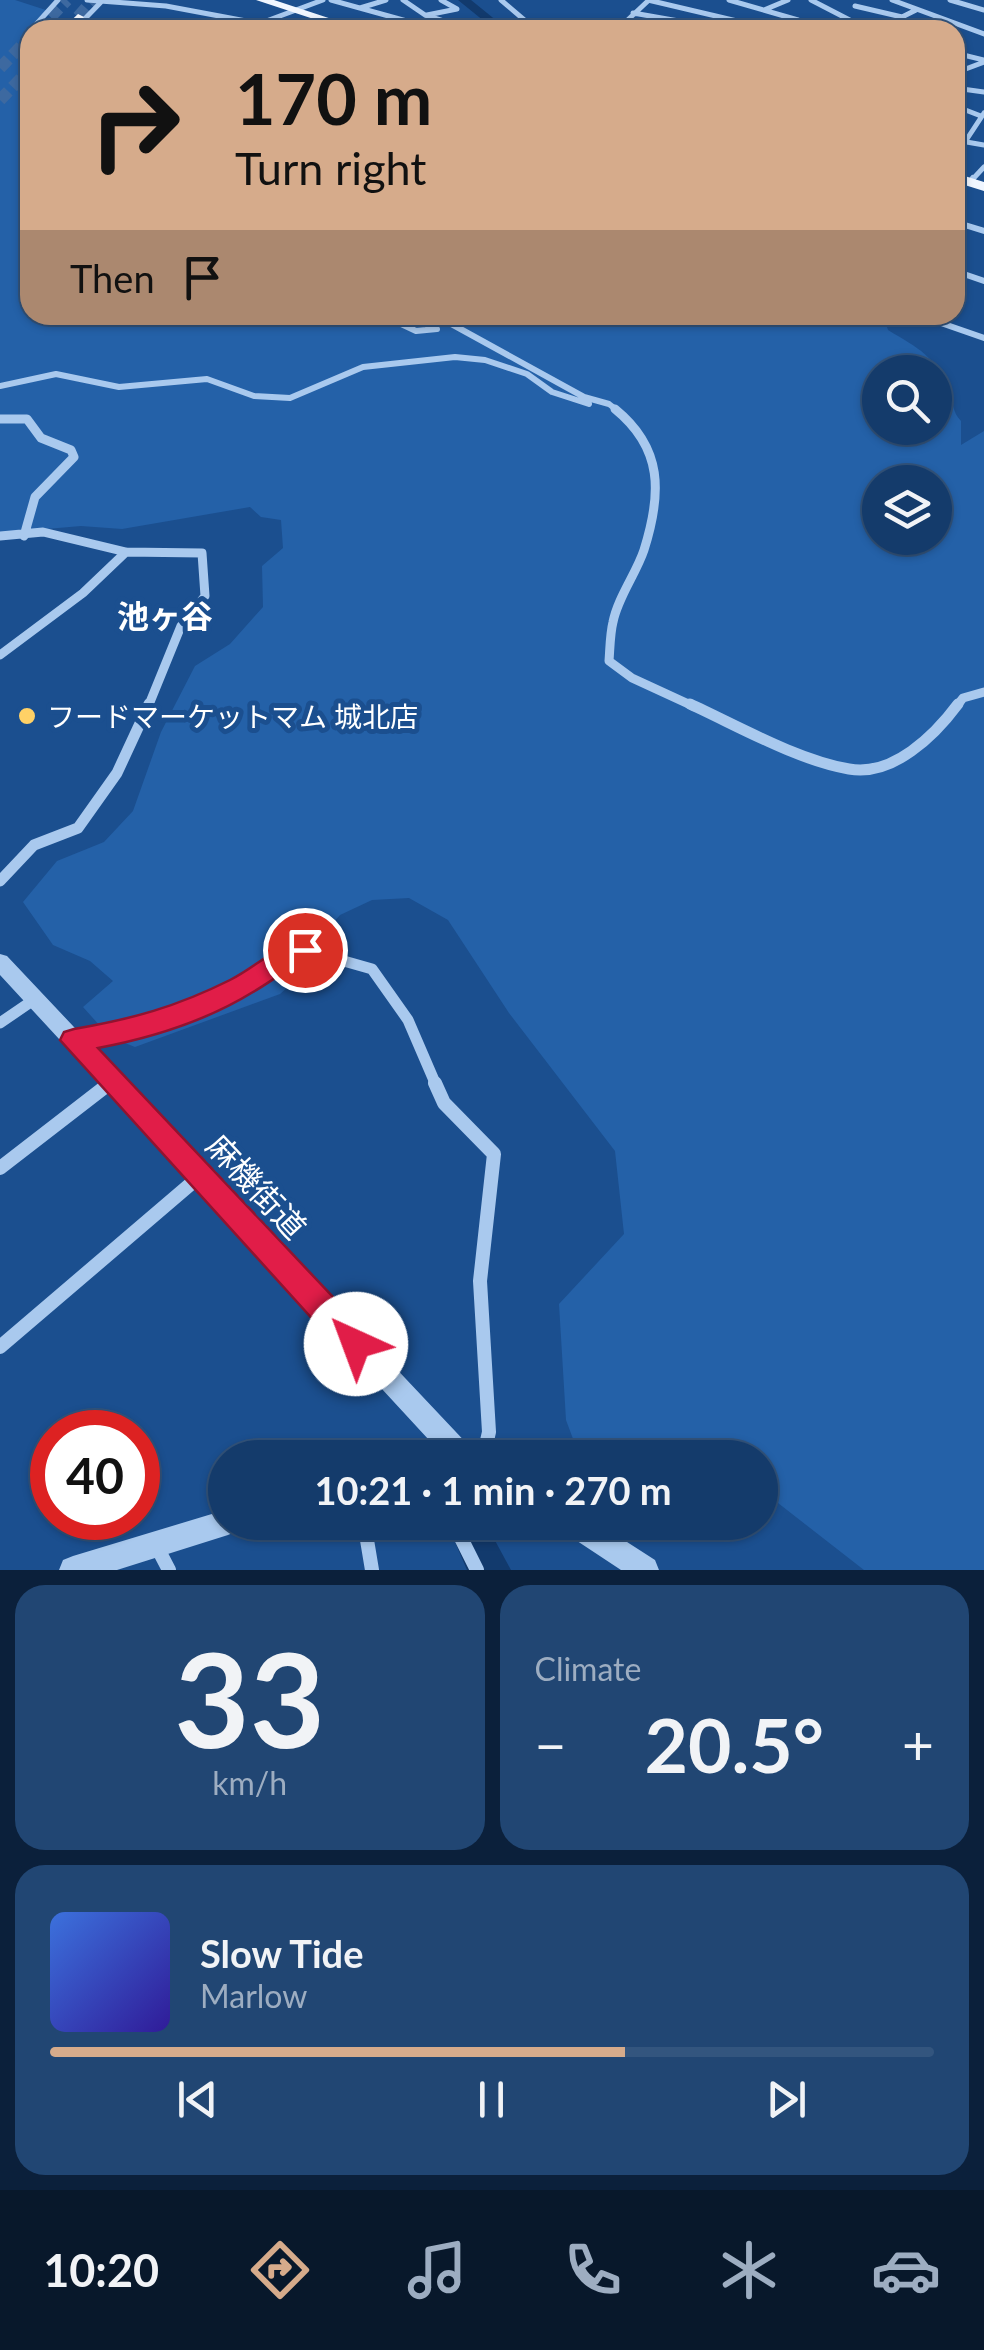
<!DOCTYPE html>
<meta charset="utf-8">
<style>
body{margin:0;font-family:Lato,"Noto Sans JP",sans-serif;background:#214673;color:#f1f3f6;height:100vh;display:flex;flex-direction:column;font-size:38px;white-space:nowrap}
*{box-sizing:border-box;margin:0}
p{font-size:32px;color:#9dadc1}
.icon{flex:none;width:55px;height:55px;fill:none;stroke:currentColor;stroke-width:2;stroke-linecap:round;stroke-linejoin:round}
.map{position:relative;height:1570px;overflow:hidden}
.side{display:flex;flex-direction:column;gap:15px;padding:15px;background:#0b203b;flex:1}
.side>*{flex:none}
.guide{position:absolute;left:20px;top:20px;width:945px;height:305px;border-radius:30px;box-shadow:0 2px 8px #0004,0 0 0 2px #33557e;background:#d6ab8b;color:#111;overflow:hidden}
.controls{position:absolute;left:862px;top:355px;display:grid;gap:20px}
.controls a{display:grid;place-items:center;width:90px;height:90px;border-radius:50%;background:#143b6b;box-shadow:0 2px 8px #0004,0 0 0 2px #33557e;font-size:50px}
.speed{position:absolute;left:30px;top:1410px;display:flex;gap:20px;font-size:50px;font-weight:700;text-align:center}
.speed>*{display:grid;place-content:center;width:130px;height:130px;border-radius:50%;background:#143b6b;box-shadow:0 2px 8px #0004,0 0 0 2px #33557e;line-height:1}
.speed .limit{border:15px solid #d22;background:#fff;color:#111}
.pin{position:absolute;display:grid;place-items:center;width:85px;height:85px;color:#fff;margin:-42px;border:5px solid #fff;border-radius:50%;box-shadow:0 2px 10px #0007}
.me{position:absolute;width:110px;margin:-55px;rotate:317deg;stroke-linejoin:round;filter:drop-shadow(0 0 8px #0008)}
.turn{display:flex;align-items:center;gap:35px;height:210px;padding:0 50px;font-size:45px}
.turn .icon{width:130px;height:130px;stroke-width:2.5}
.turn b{display:block;font-size:70px;line-height:85px}
.then{display:flex;align-items:center;height:95px;padding:0 50px;background:#0003;gap:20px;font-size:38px}
.big{font-size:75px;font-weight:700;line-height:1.1}
.side .widget{flex:1;display:flex;flex-direction:column;justify-content:center;gap:15px;min-width:0;padding:0 35px;border-radius:30px;background:#214673}
.side .dial{align-items:center;gap:0}
.dial b{font-size:130px;line-height:1}
.song{display:flex;align-items:center;gap:30px}
.cover{width:120px;height:120px;border-radius:15px;background:linear-gradient(135deg,hsl(220 70% 55%),hsl(250 70% 35%))}
.played{height:10px;border-radius:5px;background:linear-gradient(90deg,#d6ab8b 65%,#33557e 65%)}
.keys{display:flex;justify-content:space-around;direction:ltr}
.heat{display:flex;justify-content:space-between;align-items:center;font-size:55px;direction:ltr}
.side .tiles{flex:1;display:grid;gap:15px;grid-template-columns:1fr 1fr}
.widget:last-child{grid-column:span 2}
.trip{position:absolute;left:208px;top:1440px;width:570px;height:100px;border-radius:50px;background:#143b6b;box-shadow:0 2px 8px #0004,0 0 0 2px #33557e;font-weight:700;line-height:100px;text-align:center}
.tabs{display:flex;height:160px;justify-content:space-around;align-items:center;background:#08182b;color:#9dadc1}
.tabs .icon{width:70px;height:70px}
.tabs .active{color:#d6ab8b}
.tabs b{font-size:45px;color:#f1f3f6}
.map>svg:first-child{display:block}
.green{fill:#2461a8;fill-rule:evenodd}
.lines{fill:none;stroke-linecap:round;stroke-linejoin:round}
.river{fill:#123a6d;fill-rule:evenodd}
.trunk-tunnel{stroke:#3d69a0;stroke-width:12;stroke-dasharray:12 6;stroke-linecap:butt}
.minor-far4{stroke:#a9c9ee;stroke-width:5}
.minor-far3{stroke:#a9c9ee;stroke-width:6}
.minor-far2{stroke:#a9c9ee;stroke-width:9}
.minor-far1{stroke:#a9c9ee;stroke-width:11}
.minor{stroke:#a9c9ee;stroke-width:14}
.tertiary{fill:#a9c9ee;fill-rule:evenodd}
.primary{fill:#f0f6ff;fill-rule:evenodd}
.trunk{fill:#f8faff;fill-rule:evenodd}
.route{fill:#e11d48;stroke:#92132f;stroke-width:2.5}
.poi-dot{fill:#ffd166;stroke:#1b4f8f;stroke-width:4}
.labels{text-anchor:middle;dominant-baseline:central;stroke-width:10;stroke-linejoin:round;paint-order:stroke}
.poi-label{font-size:28px;fill:#fff;stroke:#1b4f8f;text-anchor:start}
.quarter-label{font-size:32px;font-weight:bold;fill:#fff;stroke:#1b4f8f}
.near-street-label{font-size:32px;fill:#fff;stroke:#1b4f8f}
</style>
<div class="map">
<svg width="984" height="1570" viewBox="0 0 984 1570">
<rect width="100%" height="100%" fill="#1b4f8f"/>
<path class="green" d="M0,0H15L52,12L30,30V315H765L784,319L793,315H883L888,330C919,349 935,355 949,391C954,403 952,412 961,421V445L984,431V1570H864L760,1489V1458L691,1457L666,1447L628,1457L579,1455L566,1420L559,1304L624,1234L615,1151L509,1013L448,920L409,898L372,900L340,915L324,933L321,951L311,966L280,994L135,1047L110,1037L83,1007L113,981L90,961L53,945L23,902L57,861L104,842L133,811L161,732L195,666L230,644L263,607L262,566L283,548L281,520L261,517L250,507L122,529L81,526L0,533ZM880,372H935V428H880ZM880,482H935V538H880Z"/>
<g class="lines">
<path class="river" d="M458,0H471L508,30H495Z
M451,1522H485L511,1570H467L449,1528Z"/>
<path class="trunk-tunnel" d="M78,17L93,0
M38,30L67,0
M0,68L30,37
M0,100L30,69"/>
<path class="minor-far4" d="M87,0L166,6L294,30
M331,0L421,25
M403,0L425,15L471,30
M501,0L536,30
M648,0L771,29
M729,0L798,20L770,30
M811,0L869,30
M892,0L984,34
M950,0L984,10
M855,6L902,17L916,10
M360,8L386,0
M764,10L788,0
M633,13L730,30
M427,15L457,9L441,0
M31,30L58,0
M74,30L103,0
M242,30L323,0
M617,30L649,0
M955,53L984,60
M955,73L984,62
M955,88L984,92
M955,106L981,116
M955,140L984,145
M965,142L984,113
M971,181L984,167"/>
<path class="minor-far3" d="M970,182L973,178
M955,222L984,231
M955,271L984,281
M382,315L416,331L437,329L405,315
M435,315L584,397L609,404L618,411
M918,315L984,338
M0,386L56,374L119,387L207,379L254,396L290,398L363,367L455,357L485,360L527,374L552,392L589,404"/>
<path class="minor-far2" d="M615,409C663,448 662,493 644,550C636,574 618,597 613,622C610,634 610,648 609,661L632,678L695,707
M0,419H27L41,438L71,450L74,457L35,497L24,536
M0,536L43,532L126,552L202,553L205,596L181,626L148,707
M0,655L83,593L126,552
M956,707L963,698L984,692"/>
<path class="minor-far1" d="M690,704C738,726 797,760 849,769C893,777 935,735 958,704
M0,881L34,845L78,828L117,773L149,704
M0,1023L35,999
M75,1040L149,1027L241,986L292,952L305,950L372,969L408,1020L436,1085
M107,1085L111,1082"/>
<path class="minor" d="M435,1083L444,1103L494,1154L480,1281L489,1432L483,1458
M0,1168L110,1083
M0,1347L200,1176
M364,1522L372,1570
M456,1528L477,1570
M157,1547L169,1570"/>
<path class="tertiary" d="M0,954L7,956L472,1449L476,1458H397L401,1449L429,1440L0,975Z
M225,1510V1522H241L237,1531L228,1535L117,1570H59L63,1560L73,1556Z
M558,1522H596L655,1560L659,1570H621L562,1531Z"/>
<path class="primary" d="M256,0H274L365,30H347Z
M955,173L984,182V191L955,182Z"/>
<path class="trunk" d="M78,14L84,17L73,30H61Z"/>
</g>
<path class="route" d="M305,939L314,942L317,950L314,957C291,965 274,980 253,992C206,1021 151,1038 98,1048L367,1333L372,1344L367,1355L356,1360L345,1355L60,1040L64,1032L74,1029C132,1019 176,1007 230,980C256,967 275,946 305,939Z"/>
<circle class="poi-dot" cx="27" cy="716" r="10"/>
<g class="labels">
<g class="poi-label">
<text x="47" y="716">フードマーケットマム 城北店</text>
</g>
<g class="quarter-label">
<text x="165" y="615">池ヶ谷</text>
</g>
<g class="near-street-label">
<text transform="translate(257 1186) rotate(47)">麻機街道</text>
</g>
</g>
</svg>
<div class="controls">
<a><svg class="icon" aria-label="search" viewBox="0 0 24 24"><circle cx="10" cy="10" r="6"/><path d="M15 15l6 6"/></svg></a>
<a><svg class="icon" aria-label="layers" viewBox="0 0 24 24"><path d="M12 4l9 5-9 5-9-5zM3 14l9 5 9-5"/></svg></a>
</div>
<div class="speed"><div class="limit">40</div></div>
<div class="pin" style="left:305px;top:950px;background:#d93025"><svg class="icon" aria-label="arrive" viewBox="0 0 24 24"><path d="M6 21V4h12l-3 4 3 4H6"/></svg></div>
<svg class="me" style="left:356px;top:1344px" viewBox="-20 -20 40 40"><circle r="19" fill="#fff"/><path d="M0-13L10 11 0 6-10 11z" fill="#e11d48"/></svg>
<div class="trip">10:21 · 1 min · 270 m</div>
<div class="guide">
<div class="turn"><svg class="icon" aria-label="right" viewBox="0 0 24 24"><path d="M7 20v-9h11M14 6l5 5-5 5"/></svg><div><b>170 m</b>Turn right</div></div>
<div class="then">Then<svg class="icon" aria-label="arrive" viewBox="0 0 24 24"><path d="M6 21V4h12l-3 4 3 4H6"/></svg></div>
</div>
</div>
<section class="side">
<div class="tiles">
<div class="widget dial"><b>33</b><p>km/h</p></div>
<div class="widget"><p>Climate</p>
<div class="heat"><a>−</a><b class="big">20.5°</b><a>+</a></div>
</div>
<div class="widget">
<div class="song"><i class="cover"></i><div><b>Slow Tide</b><p>Marlow</p></div></div>
<div class="played"></div>
<div class="keys"><svg class="icon" aria-label="previous" viewBox="0 0 24 24"><path d="M18 5L8 12l10 7zM5 5v14"/></svg><svg class="icon" aria-label="pause" viewBox="0 0 24 24"><path d="M8 5v14M16 5v14"/></svg><svg class="icon" aria-label="next" viewBox="0 0 24 24"><path d="M6 5l10 7-10 7zM19 5v14"/></svg></div>
</div>
</div>
</section>
<nav class="tabs">
<b>10:20</b>
<svg class="icon active" aria-label="directions" viewBox="0 0 24 24"><path d="M12 3l9 9-9 9-9-9zM9 14v-3h6M13 9l2 2-2 2"/></svg>
<svg class="icon" aria-label="music" viewBox="0 0 24 24"><path d="M9 18V5l10-2v13"/><circle cx="6" cy="18" r="3"/><circle cx="16" cy="16" r="3"/></svg>
<svg class="icon" aria-label="phone" viewBox="0 0 24 24"><path d="M5 4h4l2 5-3 2q2 4 5 5l2-3 5 2v4C11 20 4 13 5 4z"/></svg>
<svg class="icon" aria-label="climate" viewBox="0 0 24 24"><path d="M12 3v18M4 7l16 10M4 17L20 7"/></svg>
<svg class="icon" aria-label="car" viewBox="0 0 24 24"><path d="M5 17H2v-5l4-1 3-4h7l3 4 3 1v5h-3M9 17h6M6 11h13"/><circle cx="7" cy="17" r="2"/><circle cx="17" cy="17" r="2"/></svg>
</nav>
